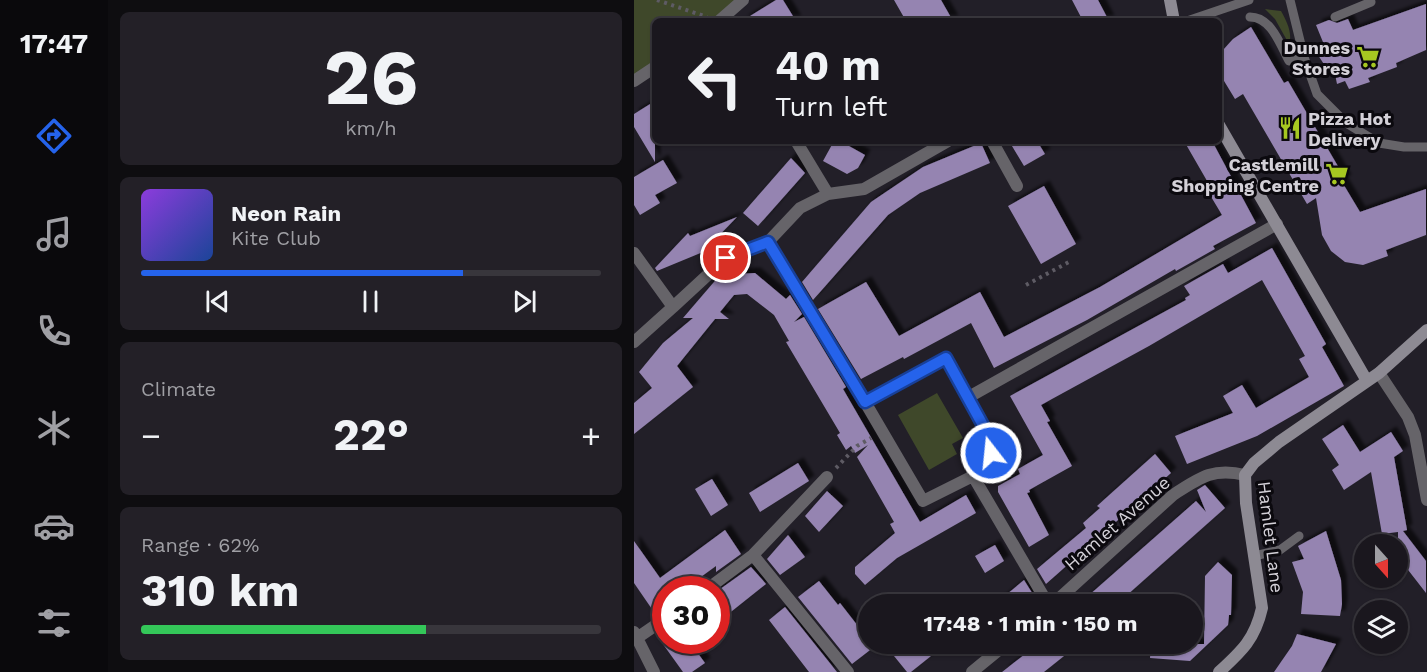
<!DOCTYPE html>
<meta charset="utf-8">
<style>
body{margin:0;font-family:"Work Sans",sans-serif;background:#232027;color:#f1f3f6;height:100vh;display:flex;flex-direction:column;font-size:22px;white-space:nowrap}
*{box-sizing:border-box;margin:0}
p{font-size:20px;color:#9f9fa4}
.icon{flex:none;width:33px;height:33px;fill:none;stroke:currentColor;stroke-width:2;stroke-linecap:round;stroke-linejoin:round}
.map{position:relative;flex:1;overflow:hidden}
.details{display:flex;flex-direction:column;gap:12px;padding:12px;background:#0e0d10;width:526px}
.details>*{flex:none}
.top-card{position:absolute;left:18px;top:18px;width:570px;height:126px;border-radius:9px;box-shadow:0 2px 4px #0004,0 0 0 2px #38363c;background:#1a171e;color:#f1f3f6;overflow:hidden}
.needle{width:39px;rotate:159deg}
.controls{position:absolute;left:720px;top:534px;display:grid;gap:12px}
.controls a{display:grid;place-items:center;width:54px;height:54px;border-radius:50%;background:#1a171e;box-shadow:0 2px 4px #0004,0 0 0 2px #38363c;font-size:30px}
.speed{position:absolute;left:18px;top:576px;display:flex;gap:12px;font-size:30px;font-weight:700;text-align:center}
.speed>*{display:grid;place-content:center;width:78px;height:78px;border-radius:50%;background:#1a171e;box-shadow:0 2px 4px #0004,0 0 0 2px #38363c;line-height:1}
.speed .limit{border:9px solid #d22;background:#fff;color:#111}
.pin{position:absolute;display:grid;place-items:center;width:51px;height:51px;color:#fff;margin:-26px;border:3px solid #fff;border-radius:50%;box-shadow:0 2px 6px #0007}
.me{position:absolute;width:66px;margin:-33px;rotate:344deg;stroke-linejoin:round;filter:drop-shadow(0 0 4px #0008)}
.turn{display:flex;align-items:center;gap:21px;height:126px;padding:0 24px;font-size:27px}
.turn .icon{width:78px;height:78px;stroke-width:2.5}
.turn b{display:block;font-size:42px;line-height:51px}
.big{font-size:45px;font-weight:700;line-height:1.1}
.details .card{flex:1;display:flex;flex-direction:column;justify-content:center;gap:9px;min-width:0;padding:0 21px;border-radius:9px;background:#232027}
.details .dial{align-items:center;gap:0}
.dial b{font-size:78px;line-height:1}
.song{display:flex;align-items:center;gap:18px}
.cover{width:72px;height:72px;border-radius:9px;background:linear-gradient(135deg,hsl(270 70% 55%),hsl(220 70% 35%))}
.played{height:6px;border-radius:3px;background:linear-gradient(90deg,#2563eb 70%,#38363c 70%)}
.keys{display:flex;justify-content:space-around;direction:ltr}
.heat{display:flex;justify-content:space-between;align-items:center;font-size:33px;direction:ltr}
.charge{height:9px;border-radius:4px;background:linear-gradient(90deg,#34c759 62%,#38363c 0)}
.trip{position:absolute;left:224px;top:594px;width:345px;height:60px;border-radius:30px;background:#1a171e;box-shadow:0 2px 4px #0004,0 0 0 2px #38363c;font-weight:700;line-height:60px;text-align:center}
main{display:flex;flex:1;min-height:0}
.tab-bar{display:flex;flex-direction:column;width:108px;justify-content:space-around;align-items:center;background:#0a090c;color:#9f9fa4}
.tab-bar .icon{width:42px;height:42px}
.tab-bar .selected{color:#2563eb}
.tab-bar b{font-size:27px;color:#f1f3f6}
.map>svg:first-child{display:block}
.green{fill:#3f482a}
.building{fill:#9584b1;filter:url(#shadow)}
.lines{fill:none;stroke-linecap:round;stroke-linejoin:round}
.path{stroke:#5e5b64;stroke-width:4;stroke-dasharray:3 4.5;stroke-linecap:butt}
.lane{stroke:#666469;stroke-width:9}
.street{stroke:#666469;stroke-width:12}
.secondary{stroke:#8d8a93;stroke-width:12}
.route-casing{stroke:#184099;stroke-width:15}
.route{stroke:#2563eb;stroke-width:10}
.labels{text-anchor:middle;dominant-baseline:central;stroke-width:6;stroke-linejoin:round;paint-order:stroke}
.poi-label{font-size:18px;font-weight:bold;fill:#d4d1d8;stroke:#0b090e;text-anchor:end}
.street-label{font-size:18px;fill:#d4d1d8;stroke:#0b090e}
</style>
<main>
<nav class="tab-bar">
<b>17:47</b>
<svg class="icon selected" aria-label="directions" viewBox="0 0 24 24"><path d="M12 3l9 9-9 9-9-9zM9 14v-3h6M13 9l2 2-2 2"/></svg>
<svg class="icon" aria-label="music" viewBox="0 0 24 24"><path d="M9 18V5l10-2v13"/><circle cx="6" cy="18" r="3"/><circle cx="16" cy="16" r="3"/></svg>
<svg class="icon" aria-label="phone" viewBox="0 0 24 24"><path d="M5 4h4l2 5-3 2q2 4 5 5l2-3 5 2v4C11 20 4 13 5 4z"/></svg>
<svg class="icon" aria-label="climate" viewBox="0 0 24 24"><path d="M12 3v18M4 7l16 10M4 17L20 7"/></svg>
<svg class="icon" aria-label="car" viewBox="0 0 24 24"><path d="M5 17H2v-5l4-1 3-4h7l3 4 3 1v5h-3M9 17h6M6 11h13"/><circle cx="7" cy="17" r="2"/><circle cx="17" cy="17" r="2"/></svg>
<svg class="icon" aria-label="filters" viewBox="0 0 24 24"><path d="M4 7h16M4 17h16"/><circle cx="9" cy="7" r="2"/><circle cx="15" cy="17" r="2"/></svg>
</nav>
<section class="details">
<div class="card dial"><b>26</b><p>km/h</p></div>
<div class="card">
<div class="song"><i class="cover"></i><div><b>Neon Rain</b><p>Kite Club</p></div></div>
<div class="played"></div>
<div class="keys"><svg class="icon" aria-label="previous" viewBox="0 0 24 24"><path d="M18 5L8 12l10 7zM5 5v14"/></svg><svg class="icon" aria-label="pause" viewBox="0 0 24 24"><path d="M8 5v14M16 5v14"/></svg><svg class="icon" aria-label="next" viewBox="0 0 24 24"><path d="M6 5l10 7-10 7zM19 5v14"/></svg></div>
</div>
<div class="card"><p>Climate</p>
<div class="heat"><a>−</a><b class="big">22°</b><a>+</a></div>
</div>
<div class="card"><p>Range · 62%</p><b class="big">310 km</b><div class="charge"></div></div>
</section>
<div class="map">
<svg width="793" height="672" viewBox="0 0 793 672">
<defs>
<filter id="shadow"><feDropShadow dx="5.5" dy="-5.5" stdDeviation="1.5" flood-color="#0009"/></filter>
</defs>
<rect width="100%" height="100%" fill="#221f28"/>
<path class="green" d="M0,0H109L85,21H21V67L0,81Z
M631,9L647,11C652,20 659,33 655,44L641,19Z
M303,393L329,438L318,444L323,454L295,470L264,415Z"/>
<path class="building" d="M142,0H149L162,21H108Z
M260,0H307L319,21H272Z
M438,0H464L475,21H449Z
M792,4V50L762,63L763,67L734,78L736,82L715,89L711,81L703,84L700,69L695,72L682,52L691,47L682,25L695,20L703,23L714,19L719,30Z
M617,27L650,83L654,81L712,180L708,182L726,212L792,189V235L752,250L754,256L729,265L711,262L697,251L688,235L682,198L673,204L609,94L601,99L587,76L585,67L589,50L599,39Z
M21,101V162L0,127V114Z
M200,141H206L231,155L224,168L213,174L189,161Z
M375,141H403L411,154L390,166Z
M550,141H578L622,223L579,246L581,249L542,271L541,269L453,320L360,368L337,323L270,359L269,357L227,379L184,309L232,282L265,336L346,292L370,337L466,287L588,215L576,195L580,193Z
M347,143L356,163L286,193L254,215L179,300L168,282L237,202L289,167Z
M157,158L171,173L124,226L109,213Z
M29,160L43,183L21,195L26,203L6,215L0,205V177Z
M410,186L442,244L407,264L374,206Z
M103,217L69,252L23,271L21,268L54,233L56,236Z
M638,248L692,344L688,347L710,386L623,436L553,464L541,436L599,413L589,396L608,385L622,408L675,377L665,359L671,356L628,280L515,346L407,405L416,421L413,422L438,466L395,490L396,492L393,493L415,535L395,547L364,492V486L386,474L384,469L409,455L376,396L552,300L551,298L556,295L550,286L589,264L594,273Z
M121,273L152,299L156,295L168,314L160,322L170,317L212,387L209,389L286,522L332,495L342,513L263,558L231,585L221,574V567L261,533L256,524L260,522L223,457L234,445L221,453L217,446L212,450L203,435L206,433L152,342L155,341L140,315L113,294L100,295L86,312L95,319H81L43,366L59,387L0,434V403L18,388L5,372L29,343L59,318H49L86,275Z
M709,425L726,452L757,432L769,451L760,457L773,530L769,531L792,561V593L764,557V532L748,534L737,472L710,490L698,470L705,465L688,439Z
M521,454L537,473L412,584L403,569L452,528L449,523L466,508L463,506Z
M164,463L175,481L126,512L115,493Z
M78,479L94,505L77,516L61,489Z
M571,485L591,508L483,604H445L562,501L572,512L563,490Z
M193,491L209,506L185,532L171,516Z
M91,530L107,554L82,572V566L49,590H32V610L22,615L0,583V541L26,578Z
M692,531L707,580L708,604L706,616L667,614L669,592L658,562L670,559L664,546Z
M154,535L171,557L146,575L133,559Z
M361,545L370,561L351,573L341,556Z
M584,562L598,575L597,615H595L594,625L556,661L516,658L517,644H570L571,576Z
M117,567L132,584L93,615L82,601V592Z
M390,580L400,596L390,604H361Z
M185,581L204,605L206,603L234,639V644H237L240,647L218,664L164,597Z
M151,607L203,672H175L135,620Z
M663,634L702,644L687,672H640L658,646Z
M26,640H54L71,663L58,672H49Z
M275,644H312L277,672H273L260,656Z
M404,644H445L410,672H368Z"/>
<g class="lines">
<path class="path" d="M23,0L73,17
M392,285L435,262
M202,468L223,446L237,438"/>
<path class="lane" d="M656,0L670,57L683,94L712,123L745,143L770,147H793
M616,17C637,17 646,44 655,61L670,57
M701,17L737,2
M553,21L615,0
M620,556L646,550L665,536"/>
<path class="street" d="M85,21L109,0
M0,81L21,67
M162,141L194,194
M358,141L383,186
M134,242L231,402
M0,253L39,307L0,342
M39,307L92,258L134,242L166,208L194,194L230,189L314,141
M312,358L356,439L357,453L339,476L289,501L231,402Z
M745,373L774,417L781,435L793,500
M333,398L643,224
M339,476L414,604
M119,555L214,672
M72,590L119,555L193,477
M419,604L539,495C565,478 579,467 611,475
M0,632L20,672
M3,638L32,618
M338,672L372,644"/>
<path class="secondary" d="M536,0L540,21
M585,125L733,381
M585,672C608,651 621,639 628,608L612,503L611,475L620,463L645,442L745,373L793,330"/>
</g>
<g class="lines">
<g class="route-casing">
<path id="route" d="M92,258L134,242L231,402L312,358L356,438L357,453"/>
</g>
<use href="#route" class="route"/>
</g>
<defs>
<g id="supermarket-bare" transform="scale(1.8)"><path d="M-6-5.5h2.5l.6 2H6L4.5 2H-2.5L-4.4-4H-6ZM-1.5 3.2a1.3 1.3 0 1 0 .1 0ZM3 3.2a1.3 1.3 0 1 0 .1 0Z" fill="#a6c821" stroke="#0b090e" stroke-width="2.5" paint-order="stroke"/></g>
<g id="restaurant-bare" transform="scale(1.8)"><path d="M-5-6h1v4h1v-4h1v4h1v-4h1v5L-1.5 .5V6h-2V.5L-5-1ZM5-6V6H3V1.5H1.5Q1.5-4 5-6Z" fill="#a6c821" stroke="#0b090e" stroke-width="2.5" paint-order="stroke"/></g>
</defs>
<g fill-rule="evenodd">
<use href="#supermarket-bare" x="734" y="57"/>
<use href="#restaurant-bare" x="656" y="128"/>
<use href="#supermarket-bare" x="703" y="174"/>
</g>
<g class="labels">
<g class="poi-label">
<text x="716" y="47">Dunnes<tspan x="716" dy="21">Stores</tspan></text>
<text x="674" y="118" text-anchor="start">Pizza Hot<tspan x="674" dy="21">Delivery</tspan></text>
<text x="685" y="164">Castlemill<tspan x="685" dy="21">Shopping Centre</tspan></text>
</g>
<g class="street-label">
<text transform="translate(483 523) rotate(-41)">Hamlet Avenue</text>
<text transform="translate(637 537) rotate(83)">Hamlet Lane</text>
</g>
</g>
</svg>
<div class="controls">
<a><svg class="needle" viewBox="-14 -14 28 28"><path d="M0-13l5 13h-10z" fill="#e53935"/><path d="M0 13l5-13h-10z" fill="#9f9fa4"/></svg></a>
<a><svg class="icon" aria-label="layers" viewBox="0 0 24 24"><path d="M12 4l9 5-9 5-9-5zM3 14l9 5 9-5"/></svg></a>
</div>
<div class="speed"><div class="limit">30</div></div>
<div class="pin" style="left:92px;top:258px;background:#d93025"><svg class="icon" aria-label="arrive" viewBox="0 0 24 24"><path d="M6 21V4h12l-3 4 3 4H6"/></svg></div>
<svg class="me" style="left:357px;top:453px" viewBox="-20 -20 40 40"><circle r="17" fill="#2563eb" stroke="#fff" stroke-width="3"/><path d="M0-11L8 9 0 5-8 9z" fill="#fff"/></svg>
<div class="trip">17:48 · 1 min · 150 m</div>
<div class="top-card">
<div class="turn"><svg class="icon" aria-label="left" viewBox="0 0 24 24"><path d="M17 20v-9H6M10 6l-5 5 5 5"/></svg><div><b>40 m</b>Turn left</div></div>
</div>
</div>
</main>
